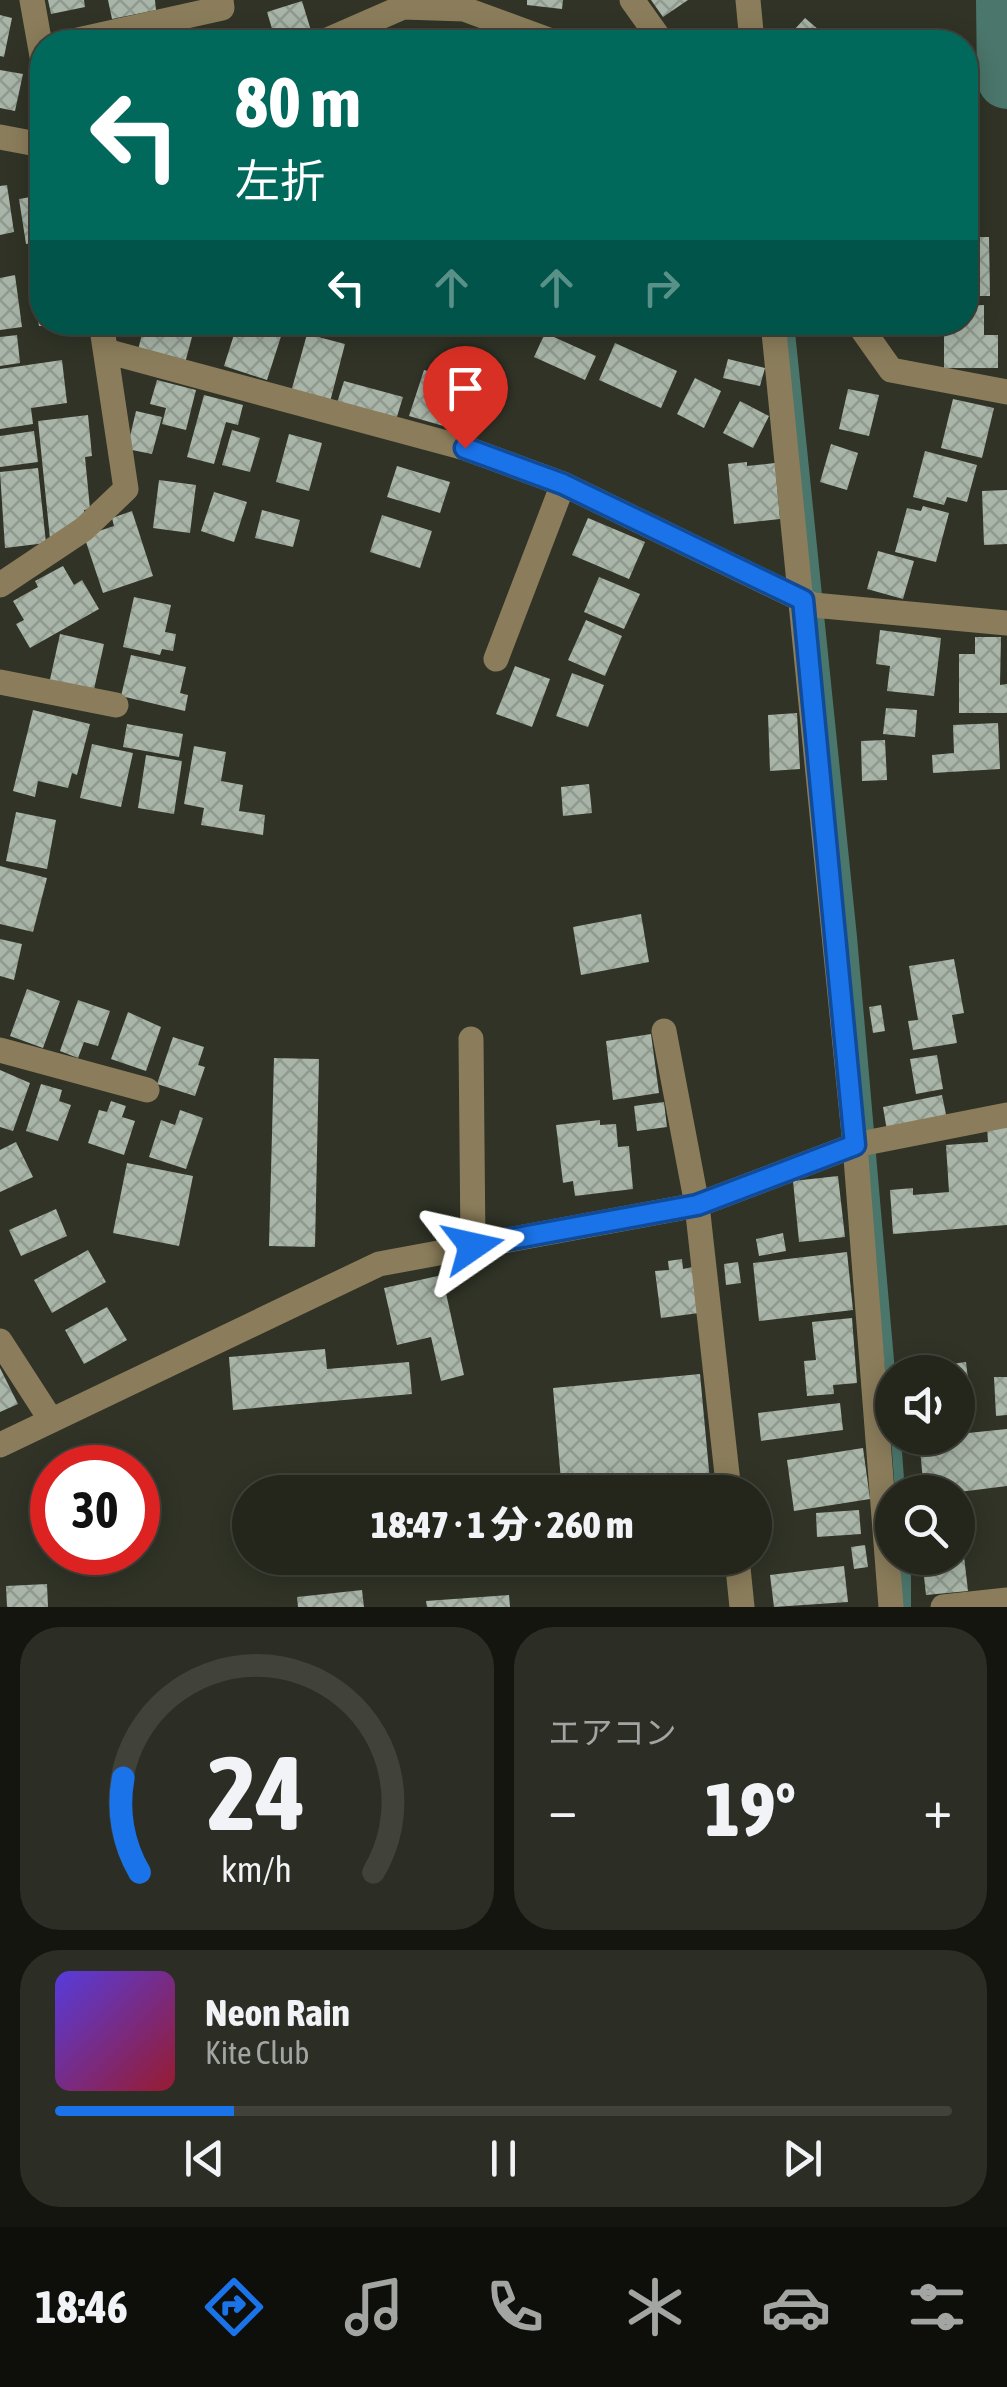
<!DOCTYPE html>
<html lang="ja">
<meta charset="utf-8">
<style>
body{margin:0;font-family:"Asap Condensed","Noto Sans JP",sans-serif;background:#2c2e25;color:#f1f3f6;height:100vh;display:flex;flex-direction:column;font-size:38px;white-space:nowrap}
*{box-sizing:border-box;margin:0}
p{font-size:32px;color:#a3a5a3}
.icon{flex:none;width:55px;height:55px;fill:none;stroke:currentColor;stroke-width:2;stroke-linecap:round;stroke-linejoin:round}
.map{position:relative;height:1607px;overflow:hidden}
.panel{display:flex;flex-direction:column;gap:20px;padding:20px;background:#14150f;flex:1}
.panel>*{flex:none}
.hud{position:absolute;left:30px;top:30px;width:948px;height:305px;border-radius:40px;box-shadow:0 5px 25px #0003,0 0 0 2px #41433b;background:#00695c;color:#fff;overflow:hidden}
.controls{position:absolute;left:875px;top:1355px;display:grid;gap:20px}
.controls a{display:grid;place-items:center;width:100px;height:100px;border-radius:50%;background:#24261c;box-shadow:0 5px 25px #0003,0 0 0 2px #41433b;font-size:50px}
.speed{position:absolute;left:30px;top:1445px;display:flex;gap:20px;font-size:50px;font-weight:700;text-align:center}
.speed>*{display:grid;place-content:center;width:130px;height:130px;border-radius:50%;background:#24261c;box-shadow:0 5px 25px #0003,0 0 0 2px #41433b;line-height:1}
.speed .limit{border:15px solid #d22;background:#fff;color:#111}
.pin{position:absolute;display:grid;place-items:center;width:85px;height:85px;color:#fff;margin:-102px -42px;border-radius:50% 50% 50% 0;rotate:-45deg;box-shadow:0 0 10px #0007}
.pin .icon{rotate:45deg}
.me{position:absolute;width:110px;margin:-55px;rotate:79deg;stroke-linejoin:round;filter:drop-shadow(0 0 8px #0008)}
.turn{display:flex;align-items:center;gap:35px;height:210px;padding:0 40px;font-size:45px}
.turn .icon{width:130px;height:130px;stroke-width:2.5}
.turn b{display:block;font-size:70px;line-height:85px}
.lanes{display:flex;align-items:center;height:95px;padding:0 40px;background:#0003;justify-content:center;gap:50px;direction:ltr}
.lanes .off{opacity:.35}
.big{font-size:75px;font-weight:800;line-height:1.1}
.panel .tile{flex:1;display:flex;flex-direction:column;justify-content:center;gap:15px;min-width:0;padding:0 35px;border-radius:40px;background:#2c2e25}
.panel .dial{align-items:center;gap:0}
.dial svg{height:260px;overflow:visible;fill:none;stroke:#41433b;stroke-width:7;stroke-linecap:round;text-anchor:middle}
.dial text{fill:#f1f3f6;stroke:none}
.song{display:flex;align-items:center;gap:30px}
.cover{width:120px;height:120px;border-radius:15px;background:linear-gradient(135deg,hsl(250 70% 55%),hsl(350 70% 35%))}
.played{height:10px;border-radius:5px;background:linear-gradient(90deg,#1a73e8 20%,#41433b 20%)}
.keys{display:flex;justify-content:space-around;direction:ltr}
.heat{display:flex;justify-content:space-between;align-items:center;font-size:55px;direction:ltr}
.panel .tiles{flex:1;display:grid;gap:20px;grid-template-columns:1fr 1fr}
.tile:last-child{grid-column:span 2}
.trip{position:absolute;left:232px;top:1475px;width:540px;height:100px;border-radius:50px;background:#24261c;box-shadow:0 5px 25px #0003,0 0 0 2px #41433b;font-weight:800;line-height:100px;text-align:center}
.menu{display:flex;height:160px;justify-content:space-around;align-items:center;background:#0e0f0b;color:#a3a5a3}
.menu .icon{width:70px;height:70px}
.menu .selected{color:#1a73e8}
.menu b{font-size:45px;color:#f1f3f6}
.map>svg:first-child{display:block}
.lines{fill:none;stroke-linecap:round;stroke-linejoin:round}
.stream{stroke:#4b766b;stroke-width:10}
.river{stroke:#4b766b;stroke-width:60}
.building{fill:url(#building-cross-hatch)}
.minor{stroke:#8b7d5b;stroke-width:25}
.route-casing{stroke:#114b97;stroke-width:25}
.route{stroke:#1a73e8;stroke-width:18}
</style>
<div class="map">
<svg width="1007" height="1607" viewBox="0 0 1007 1607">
<defs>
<pattern id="building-cross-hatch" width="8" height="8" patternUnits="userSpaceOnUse" patternTransform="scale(2.5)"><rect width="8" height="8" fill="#a8b5a8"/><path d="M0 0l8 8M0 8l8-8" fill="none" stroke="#8f998e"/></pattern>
</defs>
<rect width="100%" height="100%" fill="#303326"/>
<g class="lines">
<path class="stream" d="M789,322L852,937L892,1395
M896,1438L900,1492
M906,1558V1607"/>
<path class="river" d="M1006,0L1007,79"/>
</g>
<path class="building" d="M48,0H84L85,7L51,14Z
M108,0H155L156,10L112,19Z
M527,0H563L562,9L527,5Z
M651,0H688L663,17Z
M302,1L312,34L276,42L267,12Z
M0,15L12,18L4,57L0,56Z
M805,18L833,42H783Z
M0,70L23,74L15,111L0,108Z
M7,185L14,232L0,235V186Z
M42,195V241L26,244L19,199Z
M965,237H989L990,296H965Z
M15,275L22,327L0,330V278Z
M42,283V326H39L32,285Z
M984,305V335H998V368H944V322H965V306Z
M145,322H196L185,363L138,350Z
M238,322L285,324L267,380L224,366Z
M634,322H667L666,336L632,332Z
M545,333L596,356L585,380L534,357Z
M307,334L345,344L330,402L291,392Z
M17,335L20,363L0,366V337Z
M615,343L677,371L661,408L599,380Z
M728,359L765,368L760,386L723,378Z
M62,360L67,403L31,408L33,424L0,429V369Z
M424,370L456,379L448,403L454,405L447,427L409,416Z
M695,378L721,391L704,428L677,414Z
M460,379L485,385L474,424L453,418Z
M157,380L196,390L186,430L162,424L166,408L150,404Z
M344,381L403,397L395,423L336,406Z
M848,389L879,395L869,436L839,429Z
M204,395L243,405L238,425L226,422L214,464L187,457Z
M953,399L994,408L982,458L941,448Z
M740,401L769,416L753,448L723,433Z
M136,411L162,417L152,454L127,449Z
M88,415L92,456L85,457L90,509L84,510L85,524L50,539L38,421Z
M232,430L260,438L250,472L222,465Z
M34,431L38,462L0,467V436Z
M289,434L322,443L309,491L276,482Z
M831,444L858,453L847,490L820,482Z
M925,451L977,465L967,502L947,497L944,505L913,497Z
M747,462V466L775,463L780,519L734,524L728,464Z
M397,466L450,482L440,513L387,497Z
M38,468L46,543L5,548L0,472Z
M159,480L196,485L190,533L153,528Z
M1007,490V544L984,545L982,491Z
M214,492L247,502L234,542L201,531Z
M923,506L949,513L936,562L895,552L907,508L921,511Z
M262,510L300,520L293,547L255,538Z
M132,511L153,576L103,593L84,536L114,526L112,518Z
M382,515L432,531L420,568L370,552Z
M588,518L645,542L629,579L572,555Z
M878,551L914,561L903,599L867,589Z
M63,566L74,585L82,580L99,609L30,648L16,624L24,620L13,601L38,587L35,581Z
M599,577L640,594L624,629L584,612Z
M134,597L171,605L165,632L176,634L173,651L162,649L160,655L123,647Z
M586,620L622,636L605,676L568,660Z
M880,630L941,638L934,696L887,691L890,666L876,664Z
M60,634L104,644L93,694L49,684Z
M975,637H1001L1000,685L1007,684V713H959V654H975Z
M131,655L186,667L180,693L188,695L185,711L121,696Z
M515,666L550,679L532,727L496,714Z
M572,673L604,685L588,727L556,716Z
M886,708L917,710L915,737L883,734Z
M33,710L90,724L77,775L72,773L68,788L38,781L35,797L13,791Z
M797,713L800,769L770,771L768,715Z
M998,723L1000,769L933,773L932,755L954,753L953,725Z
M127,724L183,734L179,757L123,747Z
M885,740L887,780L862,781L861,741Z
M92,744L133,753L121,807L80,798Z
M194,746L226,752L221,781L243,785L239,811L265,815L263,835L201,825L204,808L184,804Z
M146,755L182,761L174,814L138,808Z
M589,784L592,813L563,816L561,787Z
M16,812L56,820L47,869L6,861Z
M0,866L47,878L33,932L0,924Z
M641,914L649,962L581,975L573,927Z
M0,939L22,944L14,980L0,976Z
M954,959L964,1013L952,1015L957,1043L913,1050L908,1021L918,1020L909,966Z
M27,989L60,1001L43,1048L10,1036Z
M78,1000L110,1011L98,1046L84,1042L78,1058L60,1051Z
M881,1005L885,1031L873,1033L869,1007Z
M128,1012L161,1027L146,1071L111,1059Z
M651,1034L659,1093L613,1100L606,1041Z
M173,1037L204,1047L198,1065L205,1067L195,1096L157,1084Z
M937,1055L943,1089L916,1094L910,1059Z
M274,1058L319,1059L315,1247L269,1246Z
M0,1070L30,1083L13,1131L0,1127Z
M41,1084L62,1090L59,1101L71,1105L58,1141L26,1131Z
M942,1095L947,1119L887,1131L883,1107Z
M111,1101L126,1106L122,1117L135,1121L124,1155L88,1143L99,1110L107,1112Z
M664,1102L667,1127L637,1131L634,1106Z
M180,1110L203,1118L186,1169L149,1157L161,1120L175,1125Z
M600,1120V1125L616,1124L618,1147L629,1146L633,1189L575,1196L573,1181L563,1183L556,1125Z
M1007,1125V1225L893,1234L890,1190L913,1188V1195L949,1192L946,1145L988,1142L987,1127Z
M16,1142L33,1177L0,1192V1150Z
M127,1163L193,1176L179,1246L113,1233Z
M838,1176L845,1237L799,1242L793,1181Z
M56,1209L67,1236L21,1256L9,1230Z
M783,1233L786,1251L759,1256L756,1239Z
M88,1250L106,1282L52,1313L34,1280Z
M847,1252L853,1310L759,1321L753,1263Z
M682,1259L683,1269L693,1267L699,1313L661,1318L655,1271L669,1270L668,1261Z
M738,1262L741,1283L726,1285L724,1264Z
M442,1275L464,1375L441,1381L431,1337L397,1345L384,1288Z
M107,1307L127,1340L84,1364L65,1330Z
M852,1318L857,1383L833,1385L834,1394L807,1396L804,1361L816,1360L812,1322Z
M325,1349L327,1369L409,1362L412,1394L233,1410L229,1357Z
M966,1362L973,1421L958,1423V1372H920V1368Z
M0,1368L18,1404L0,1412Z
M700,1374L711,1492H562L553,1388Z
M994,1377H1007V1415L996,1416Z
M840,1403L843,1430L761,1441L758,1413Z
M1007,1429V1486L959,1492H924L919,1438H958V1434Z
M863,1448L870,1499L794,1511L787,1460Z
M859,1510L861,1534L817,1537L816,1513Z
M958,1530H961L968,1591L926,1595L922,1558H958Z
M865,1545L868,1567L854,1569L851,1547Z
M844,1566L848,1602L774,1607L770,1575Z
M47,1584L48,1607H7L6,1586Z
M362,1590L364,1607H298L297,1597Z
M509,1595L510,1607H427L426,1601Z"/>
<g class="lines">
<path class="minor" d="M32,0L42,56
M632,0L662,42
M748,0L752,42
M69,42L222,8L221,0
M323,42L403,7L464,9L554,42
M0,137L42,145
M773,322L855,1145L891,1607
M857,322L891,370L1007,392
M106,351L465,448L563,484L813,605L1007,623
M0,585L84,529L126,489L101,322
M496,659L563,484
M0,682L116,705
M664,1031L697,1205L729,1492
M471,1039L473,1246
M0,1050L147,1090
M0,1341L51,1420
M0,1445L379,1264L697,1205L855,1145L1007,1115
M737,1558L742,1607
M943,1607L1007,1600"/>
</g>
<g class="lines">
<g class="route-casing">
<path id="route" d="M465,448L563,484L803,600L855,1145L697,1205L473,1246"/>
</g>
<use href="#route" class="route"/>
</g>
</svg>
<div class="controls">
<a><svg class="icon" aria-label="sound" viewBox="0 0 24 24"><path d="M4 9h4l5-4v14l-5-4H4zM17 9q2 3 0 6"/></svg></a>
<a><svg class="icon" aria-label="search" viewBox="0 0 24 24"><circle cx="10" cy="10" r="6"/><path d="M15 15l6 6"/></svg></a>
</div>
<div class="speed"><div class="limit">30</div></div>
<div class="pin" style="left:465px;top:448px;background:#d93025"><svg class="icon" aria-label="arrive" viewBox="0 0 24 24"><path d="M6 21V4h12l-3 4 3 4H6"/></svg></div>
<svg class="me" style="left:473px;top:1246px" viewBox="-20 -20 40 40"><path d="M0-17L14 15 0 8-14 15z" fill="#1a73e8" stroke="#fff" stroke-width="4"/></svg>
<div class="trip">18:47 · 1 分 · 260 m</div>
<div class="hud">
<div class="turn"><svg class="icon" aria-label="left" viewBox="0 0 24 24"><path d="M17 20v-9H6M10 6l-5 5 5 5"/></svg><div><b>80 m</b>左折</div></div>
<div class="lanes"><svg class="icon" aria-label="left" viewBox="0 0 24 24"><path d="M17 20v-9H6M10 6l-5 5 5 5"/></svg><svg class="icon off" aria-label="ahead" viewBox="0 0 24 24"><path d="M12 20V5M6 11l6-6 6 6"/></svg><svg class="icon off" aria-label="ahead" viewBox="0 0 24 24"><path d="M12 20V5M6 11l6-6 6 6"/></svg><svg class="icon off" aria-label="right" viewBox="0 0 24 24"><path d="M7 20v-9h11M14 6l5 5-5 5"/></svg></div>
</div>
</div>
<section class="panel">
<div class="tiles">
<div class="tile dial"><svg viewBox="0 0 100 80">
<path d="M14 69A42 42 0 1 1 86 69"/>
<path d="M14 69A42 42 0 0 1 9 40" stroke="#1a73e8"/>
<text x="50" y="56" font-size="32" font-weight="700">24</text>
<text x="50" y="72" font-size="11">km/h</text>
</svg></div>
<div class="tile"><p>エアコン</p>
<div class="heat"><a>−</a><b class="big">19°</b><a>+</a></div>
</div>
<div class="tile">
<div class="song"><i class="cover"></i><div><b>Neon Rain</b><p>Kite Club</p></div></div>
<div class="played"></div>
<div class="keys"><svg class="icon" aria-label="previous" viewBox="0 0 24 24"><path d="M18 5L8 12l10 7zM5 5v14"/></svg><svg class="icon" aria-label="pause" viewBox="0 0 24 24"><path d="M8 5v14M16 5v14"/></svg><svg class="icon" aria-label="next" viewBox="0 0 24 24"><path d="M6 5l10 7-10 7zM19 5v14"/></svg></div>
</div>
</div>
</section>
<nav class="menu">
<b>18:46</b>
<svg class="icon selected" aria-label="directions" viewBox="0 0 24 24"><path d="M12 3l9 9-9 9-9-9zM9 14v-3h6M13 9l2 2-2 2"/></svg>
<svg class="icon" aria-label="music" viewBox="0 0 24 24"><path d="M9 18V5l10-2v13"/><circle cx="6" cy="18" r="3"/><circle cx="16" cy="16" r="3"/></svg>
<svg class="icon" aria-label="phone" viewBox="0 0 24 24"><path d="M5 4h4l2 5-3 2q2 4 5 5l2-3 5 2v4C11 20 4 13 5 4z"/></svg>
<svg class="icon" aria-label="climate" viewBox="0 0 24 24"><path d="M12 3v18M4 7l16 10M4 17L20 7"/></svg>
<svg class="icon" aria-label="car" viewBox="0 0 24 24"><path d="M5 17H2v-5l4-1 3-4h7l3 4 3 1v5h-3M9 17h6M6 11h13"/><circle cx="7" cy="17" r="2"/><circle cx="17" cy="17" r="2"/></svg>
<svg class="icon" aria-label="filters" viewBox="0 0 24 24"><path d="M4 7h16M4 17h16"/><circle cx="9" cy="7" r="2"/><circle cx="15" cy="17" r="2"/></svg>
</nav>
